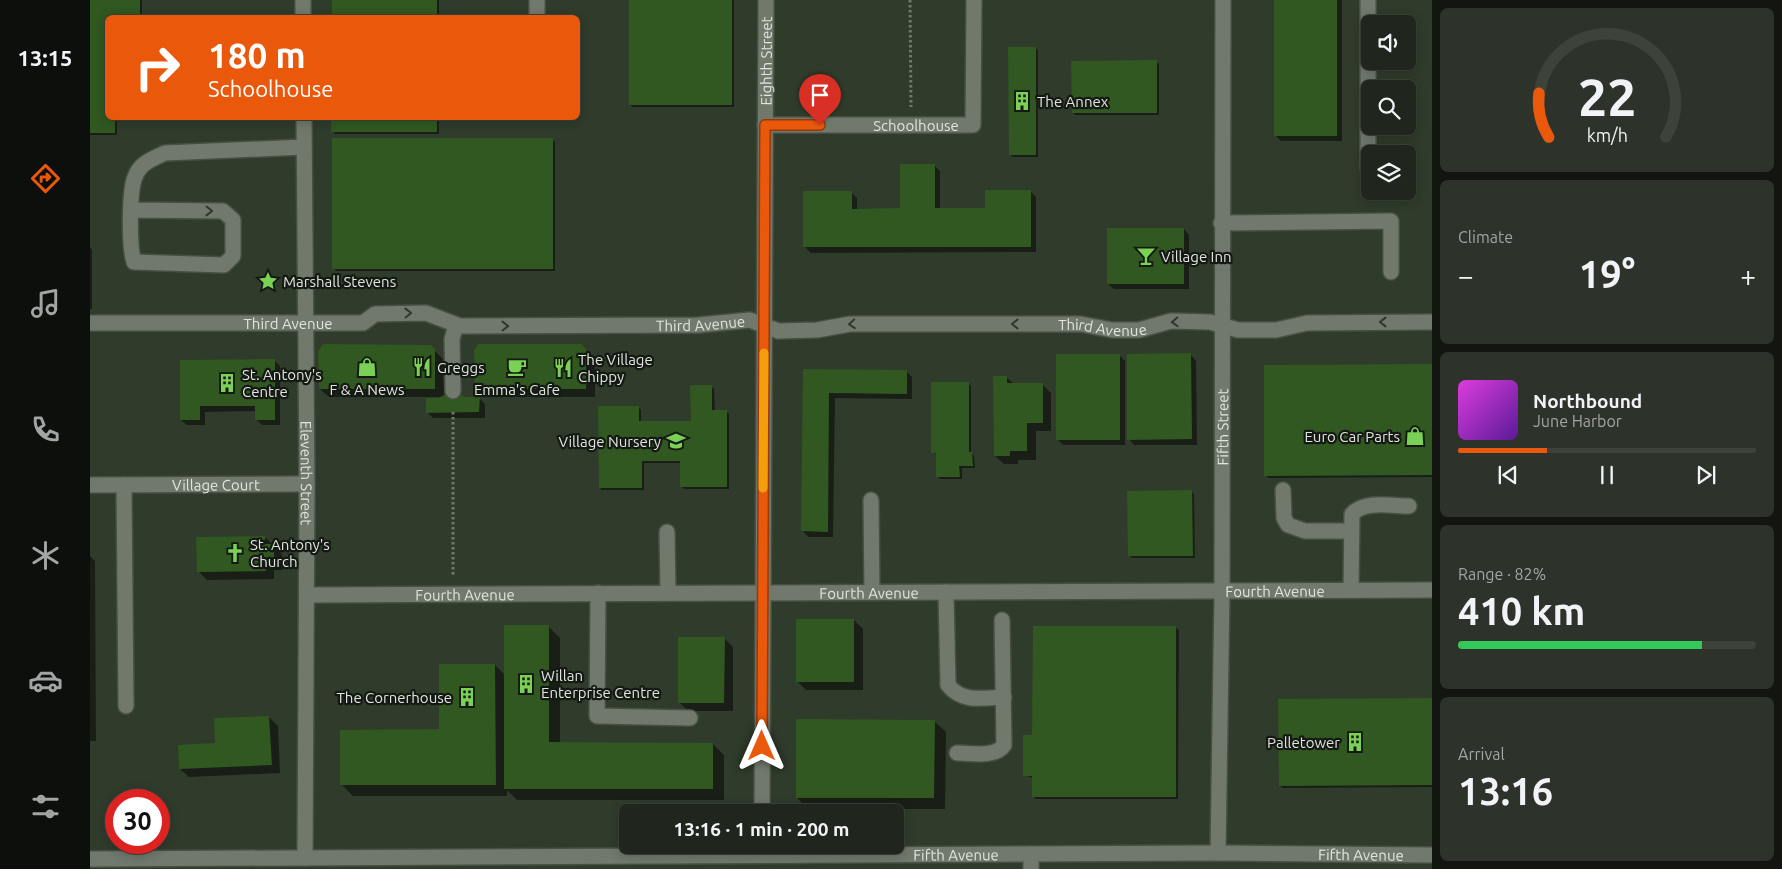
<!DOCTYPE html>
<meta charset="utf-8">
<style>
body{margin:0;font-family:Ubuntu,sans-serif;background:#2d322a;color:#f1f3f6;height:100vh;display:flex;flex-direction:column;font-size:19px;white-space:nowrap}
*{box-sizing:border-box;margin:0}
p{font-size:16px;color:#a2a5a4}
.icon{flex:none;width:28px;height:28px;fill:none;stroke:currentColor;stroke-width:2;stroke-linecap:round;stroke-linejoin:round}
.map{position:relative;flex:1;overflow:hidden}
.drawer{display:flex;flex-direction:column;gap:8px;padding:8px;background:#121510;width:350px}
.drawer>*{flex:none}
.top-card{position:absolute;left:15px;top:15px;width:475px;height:105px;border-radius:8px;box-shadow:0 2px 12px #0003,0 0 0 1px #3d433b;background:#ea580c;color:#fff;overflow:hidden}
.buttons{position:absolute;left:1271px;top:15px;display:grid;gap:10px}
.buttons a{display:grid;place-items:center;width:55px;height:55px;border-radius:8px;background:#20261d;box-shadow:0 2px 12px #0003,0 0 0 1px #3d433b;font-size:25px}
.speed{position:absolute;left:15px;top:789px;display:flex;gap:10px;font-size:25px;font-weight:700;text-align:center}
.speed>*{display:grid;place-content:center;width:65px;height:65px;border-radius:50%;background:#20261d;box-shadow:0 2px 12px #0003,0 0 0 1px #3d433b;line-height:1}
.speed .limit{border:8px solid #d22;background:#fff;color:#111}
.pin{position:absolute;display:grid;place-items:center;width:42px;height:42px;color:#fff;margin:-51px -21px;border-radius:50% 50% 50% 0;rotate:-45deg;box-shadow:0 0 5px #0007}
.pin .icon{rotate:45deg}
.me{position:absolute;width:55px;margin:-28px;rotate:0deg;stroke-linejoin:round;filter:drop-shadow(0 0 4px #0008)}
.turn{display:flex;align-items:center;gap:18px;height:105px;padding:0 20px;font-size:22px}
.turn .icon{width:65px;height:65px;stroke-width:2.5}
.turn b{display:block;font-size:35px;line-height:42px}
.big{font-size:38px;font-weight:700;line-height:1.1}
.drawer .widget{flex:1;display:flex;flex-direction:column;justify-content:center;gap:8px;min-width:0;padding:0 18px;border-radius:8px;background:#2d322a}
.drawer .dial{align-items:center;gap:0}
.dial svg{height:130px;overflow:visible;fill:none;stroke:#3d433b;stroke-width:7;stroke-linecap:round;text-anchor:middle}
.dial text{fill:#f1f3f6;stroke:none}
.song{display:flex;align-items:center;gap:15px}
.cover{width:60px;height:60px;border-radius:8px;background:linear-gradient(135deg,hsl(300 70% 55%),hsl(270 70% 35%))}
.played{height:5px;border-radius:2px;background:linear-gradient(90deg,#ea580c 30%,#3d433b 30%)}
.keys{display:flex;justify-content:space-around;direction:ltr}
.heat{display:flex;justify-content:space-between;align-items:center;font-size:28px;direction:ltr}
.charge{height:8px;border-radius:4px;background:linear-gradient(90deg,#34c759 82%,#3d433b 0)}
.trip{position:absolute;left:529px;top:804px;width:285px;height:50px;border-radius:8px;background:#20261d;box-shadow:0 2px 12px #0003,0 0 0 1px #3d433b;font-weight:700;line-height:50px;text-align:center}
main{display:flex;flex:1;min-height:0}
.dock{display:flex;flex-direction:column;width:90px;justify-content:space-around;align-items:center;background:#0d0f0c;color:#a2a5a4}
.dock .icon{width:35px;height:35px}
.dock .current{color:#ea580c}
.dock b{font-size:22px;color:#f1f3f6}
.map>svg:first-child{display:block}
.built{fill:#2f3b2b;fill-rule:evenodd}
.shadow{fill:#0007}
.building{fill:#305820}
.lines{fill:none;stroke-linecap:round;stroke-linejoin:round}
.minor-casing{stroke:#474f45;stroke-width:18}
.path{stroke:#70786e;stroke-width:3;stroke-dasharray:2.5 2.5;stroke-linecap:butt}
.minor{stroke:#70796c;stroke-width:15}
.oneway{stroke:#30362e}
.route-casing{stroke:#983908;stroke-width:12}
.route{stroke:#ea580c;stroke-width:9}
.slow{stroke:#f59e0b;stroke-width:9}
.labels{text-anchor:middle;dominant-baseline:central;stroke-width:4.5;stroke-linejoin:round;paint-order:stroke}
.street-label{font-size:15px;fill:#dfe5dd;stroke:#151913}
.poi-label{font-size:15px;fill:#dfe5dd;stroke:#151913;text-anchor:start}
</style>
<main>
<nav class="dock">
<b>13:15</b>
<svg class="icon current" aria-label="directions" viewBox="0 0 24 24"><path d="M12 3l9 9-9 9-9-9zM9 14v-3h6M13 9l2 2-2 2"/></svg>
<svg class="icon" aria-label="music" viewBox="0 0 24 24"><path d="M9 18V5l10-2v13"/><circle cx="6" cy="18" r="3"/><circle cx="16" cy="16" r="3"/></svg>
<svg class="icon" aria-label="phone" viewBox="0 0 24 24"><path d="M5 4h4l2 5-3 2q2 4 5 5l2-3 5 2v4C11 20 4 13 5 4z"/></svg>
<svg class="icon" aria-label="climate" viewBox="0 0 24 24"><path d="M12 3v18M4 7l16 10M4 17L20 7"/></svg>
<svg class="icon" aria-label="car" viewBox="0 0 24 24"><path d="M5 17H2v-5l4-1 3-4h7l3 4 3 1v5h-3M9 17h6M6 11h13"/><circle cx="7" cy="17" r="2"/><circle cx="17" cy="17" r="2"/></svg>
<svg class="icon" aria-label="filters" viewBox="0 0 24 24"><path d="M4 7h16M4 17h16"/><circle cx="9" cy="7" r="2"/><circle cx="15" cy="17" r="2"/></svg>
</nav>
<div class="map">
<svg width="1342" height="869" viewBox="0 0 1342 869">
<rect width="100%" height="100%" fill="#2a3227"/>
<path class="built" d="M0,0H1342V869H0ZM18,18H488V118H18ZM1280,24H1318V61H1280ZM1280,89H1318V126H1280ZM1280,154H1318V191H1280ZM26,800H69V842H26ZM538,812H805V845H538Z"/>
<path class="shadow" d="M0,0H52V18H18V118H27V135H0Z
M243,0H349V18H243Z
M540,0H644V107H543L540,105Z
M1185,0H1252V141H1191L1185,135Z
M946,48L948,51V157H922L920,154Z
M1066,61L1069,64V115H985L983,113Z
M243,118H349V134H245L243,131Z
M462,139L465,142V271H246L243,268Z
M844,165L850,171V209H896L940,191L946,197V252L721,253L715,247L761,192L767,198V210H811Z
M1094,229L1099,235V289H1024L1018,284Z
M0,248L2,249V309H0Z
M491,345L505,359V397H395L386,388Z
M340,346L353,359L354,397H239L230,389Z
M1029,355L1035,361V445H973L968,440Z
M1101,355L1106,361L1107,445H1044L1039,439Z
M184,360L190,366V425H172L166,419V411L115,412V425H97L91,420V361Z
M1342,365V477L1178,478L1176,475Z
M714,370L817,372L822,377V399L745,398L743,537H718L713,531Z
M916,377L924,384H952L961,393V431H946V460H928V464H914L905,456Z
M878,383L881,386V453L884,456L885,468H872V479H850L848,477V455L842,452Z
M622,387L624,389L625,411H636L639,414V489H594L592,487L591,463H554V490H512L510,488L548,407L551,410V423L602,422Z
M389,398L395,404V418H343L337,412Z
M1102,492L1104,494L1105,558H1042L1039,555Z
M175,537L192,554L193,570H184V579L117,580L108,571Z
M0,556L5,561L6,741H0Z
M764,620L773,629V690H716L707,681Z
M458,626L470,638V744H623L634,755V800H427L417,790V796H263L252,785L351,731L405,665L415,675Z
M1086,628L1089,630L1088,799H946L943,796V778L934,775Z
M634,638L643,647V711H598L589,702Z
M1342,699V787L1193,788L1190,786Z
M179,717L188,726L190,773L99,777L90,769L127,744Z
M844,721L856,732L855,809H718L707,798Z"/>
<path class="building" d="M0,0H50V16L18,18V118H25V133H0Z
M242,0H347V18H242Z
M539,0H642V105H539Z
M1184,0H1247V136H1184Z
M918,47H946V155H919Z
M1067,60V113H982L981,61Z
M241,118H347V132H241Z
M242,138H463V269H242Z
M810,164H845V208H895V190H941V247H713V191H762V209L810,208Z
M1017,228H1094V284H1017Z
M233,344L341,345L345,349V389H229L228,351Z
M388,344H491L496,349V389H385L384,350Z
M1101,353L1102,439L1037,440V354Z
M966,354H1030V440H966Z
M185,359V420H165V406H110V420H90V360Z
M1342,364V475L1174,476V365Z
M713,369L817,370V394L739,393L738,532L711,531Z
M903,376H917V383H953V423H937V451H920V456H904Z
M841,382H879V452H882L883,466H869L870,477H846V453H841Z
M600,385H622V410H637V487H590V461H552V488H509L508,406H549V421H601Z
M363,391L375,397H390L389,412L336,413V398H348Z
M1102,490L1103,556H1038L1037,491Z
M175,536V544H184V562H176V571L107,572L106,537Z
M706,619H764V682H706Z
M414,625H459V742L623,743V789H414Z
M943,626H1086V797H942V776H933V735H942Z
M588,637H635L634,703H588Z
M349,664H405L406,785H250V730L349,729Z
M1342,698V785L1189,786L1188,699Z
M179,716L182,765L89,769L88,745L125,743L124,718Z
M706,719L845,720L844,798H706Z"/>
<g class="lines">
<g class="minor-casing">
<g id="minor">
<path d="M213,0V18"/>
<path d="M447,18V0"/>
<path id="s1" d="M214,118L217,484L215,858"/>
<path id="s2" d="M675,125H883L884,0"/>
<path d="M1278,168V0"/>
<path d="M41,210L133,211L143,220V256L134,265L44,262C39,248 39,191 45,177C50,163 62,159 75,153L214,147"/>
<path d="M1131,223L1301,221V272"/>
<path id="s3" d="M0,323H273L285,314L336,313L370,326L608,325L660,320L688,331L727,330L760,324H991L1022,330H1049L1081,321L1120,322L1148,330H1186L1217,323L1342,322"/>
<path d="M363,391L362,339L366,325"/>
<path id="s4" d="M0,485L217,484"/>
<path d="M34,485L36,706"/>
<path d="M1193,490L1194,518L1198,525L1215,531H1261"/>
<path d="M781,500L782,592"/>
<path d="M577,532L578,593"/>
<path d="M1261,590L1262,514C1275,500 1301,506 1319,506"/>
<path d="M856,592L858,685C872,703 893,698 914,697"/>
<path d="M508,593L507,716L600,718"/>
<path id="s5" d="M217,595L1342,590"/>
<path d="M867,753C881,753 906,758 914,745L912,620"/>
<path id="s6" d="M672,812L676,0"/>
<path id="s7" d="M1128,853L1132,591L1133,0"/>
<path id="s8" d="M0,859L1128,853L1342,855"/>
<path d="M941,869V854"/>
</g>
</g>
<path class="path" d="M820,0L821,107
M363,412V576"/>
<use href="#minor" class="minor"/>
</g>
<defs><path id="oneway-chevron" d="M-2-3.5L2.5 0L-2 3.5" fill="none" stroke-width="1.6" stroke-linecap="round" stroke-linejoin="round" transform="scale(1.25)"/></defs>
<g class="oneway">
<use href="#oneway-chevron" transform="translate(119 211) rotate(1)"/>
<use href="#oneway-chevron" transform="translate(318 313) rotate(-1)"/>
<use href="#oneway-chevron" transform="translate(1085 322) rotate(177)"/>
<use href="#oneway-chevron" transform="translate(1293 322) rotate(180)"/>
<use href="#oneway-chevron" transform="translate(762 324) rotate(176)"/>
<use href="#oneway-chevron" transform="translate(925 324) rotate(-180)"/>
<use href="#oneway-chevron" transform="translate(415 326) rotate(-1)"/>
</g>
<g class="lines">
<g class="route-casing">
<path id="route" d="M672,746L675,125H730"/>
</g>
<use href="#route" class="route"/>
<path class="slow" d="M673,488L674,353"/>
</g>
<defs>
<g id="building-bare" transform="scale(1.5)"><path d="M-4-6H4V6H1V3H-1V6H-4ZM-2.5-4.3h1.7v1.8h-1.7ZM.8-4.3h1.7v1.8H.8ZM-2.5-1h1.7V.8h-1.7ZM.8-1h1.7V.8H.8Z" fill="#7ad156" stroke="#151913" stroke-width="2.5" paint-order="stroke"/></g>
<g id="bar-bare" transform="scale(1.5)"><path d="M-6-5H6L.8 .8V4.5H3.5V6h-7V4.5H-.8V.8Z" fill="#7ad156" stroke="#151913" stroke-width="2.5" paint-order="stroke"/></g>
<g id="sight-bare" transform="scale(1.5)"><path d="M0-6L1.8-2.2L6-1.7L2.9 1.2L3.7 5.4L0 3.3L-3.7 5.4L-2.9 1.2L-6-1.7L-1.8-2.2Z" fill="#7ad156" stroke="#151913" stroke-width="2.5" paint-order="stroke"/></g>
<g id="shop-bare" transform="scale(1.5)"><path d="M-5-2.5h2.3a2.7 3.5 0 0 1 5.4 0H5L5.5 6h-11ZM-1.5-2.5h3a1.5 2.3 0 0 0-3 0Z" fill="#7ad156" stroke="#151913" stroke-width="2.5" paint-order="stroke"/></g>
<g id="restaurant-bare" transform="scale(1.5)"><path d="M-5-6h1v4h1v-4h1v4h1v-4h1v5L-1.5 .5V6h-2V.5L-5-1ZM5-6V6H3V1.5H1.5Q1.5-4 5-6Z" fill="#7ad156" stroke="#151913" stroke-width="2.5" paint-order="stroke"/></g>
<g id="cafe-bare" transform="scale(1.5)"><path d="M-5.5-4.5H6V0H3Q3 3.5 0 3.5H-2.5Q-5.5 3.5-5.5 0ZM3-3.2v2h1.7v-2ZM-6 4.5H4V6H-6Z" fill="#7ad156" stroke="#151913" stroke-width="2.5" paint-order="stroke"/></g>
<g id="school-bare" transform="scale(1.5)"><path d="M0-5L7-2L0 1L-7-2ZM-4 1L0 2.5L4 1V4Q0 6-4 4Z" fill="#7ad156" stroke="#151913" stroke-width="2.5" paint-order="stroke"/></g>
<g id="church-bare" transform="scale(1.5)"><path d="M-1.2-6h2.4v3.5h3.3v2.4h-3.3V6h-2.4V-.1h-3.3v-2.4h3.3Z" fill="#7ad156" stroke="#151913" stroke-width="2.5" paint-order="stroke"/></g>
</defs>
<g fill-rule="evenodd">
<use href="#building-bare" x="932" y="101"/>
<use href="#bar-bare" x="1056" y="256"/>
<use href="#sight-bare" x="178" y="281"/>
<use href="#shop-bare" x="277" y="367"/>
<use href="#restaurant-bare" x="332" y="367"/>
<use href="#cafe-bare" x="427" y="367"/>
<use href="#restaurant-bare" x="473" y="368"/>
<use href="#building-bare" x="137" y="383"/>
<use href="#shop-bare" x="1325" y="436"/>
<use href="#school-bare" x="586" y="441"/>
<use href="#church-bare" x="145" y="553"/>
<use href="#building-bare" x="436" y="684"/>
<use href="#building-bare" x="377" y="697"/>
<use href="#building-bare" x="1265" y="742"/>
</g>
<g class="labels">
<g class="street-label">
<text stroke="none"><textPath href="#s6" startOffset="751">Eighth Street</textPath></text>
<text stroke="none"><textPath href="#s2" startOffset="151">Schoolhouse</textPath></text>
<text stroke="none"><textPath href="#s3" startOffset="198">Third Avenue</textPath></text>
<text stroke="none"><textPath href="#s3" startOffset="616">Third Avenue</textPath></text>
<text stroke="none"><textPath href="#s3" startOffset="1021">Third Avenue</textPath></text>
<text stroke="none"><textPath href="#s7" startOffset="426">Fifth Street</textPath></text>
<text stroke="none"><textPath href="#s1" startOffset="355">Eleventh Street</textPath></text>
<text stroke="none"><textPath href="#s4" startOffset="126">Village Court</textPath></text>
<text stroke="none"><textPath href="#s5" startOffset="968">Fourth Avenue</textPath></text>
<text stroke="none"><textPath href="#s5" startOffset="562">Fourth Avenue</textPath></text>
<text stroke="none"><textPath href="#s5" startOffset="158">Fourth Avenue</textPath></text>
<text stroke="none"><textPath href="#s8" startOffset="866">Fifth Avenue</textPath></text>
<text stroke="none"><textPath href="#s8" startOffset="1271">Fifth Avenue</textPath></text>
</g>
<g class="poi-label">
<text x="947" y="101">The Annex</text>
<text x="1071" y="256">Village Inn</text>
<text x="193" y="281">Marshall Stevens</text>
<text x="488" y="359">The Village<tspan x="488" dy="17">Chippy</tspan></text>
<text x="347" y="367">Greggs</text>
<text x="152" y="374">St. Antony's<tspan x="152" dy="17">Centre</tspan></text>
<text x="277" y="389" text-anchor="middle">F &amp; A News</text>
<text x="427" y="389" text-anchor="middle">Emma's Cafe</text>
<text x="1310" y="436" text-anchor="end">Euro Car Parts</text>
<text x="571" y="441" text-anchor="end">Village Nursery</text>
<text x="160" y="544">St. Antony's<tspan x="160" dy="17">Church</tspan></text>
<text x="451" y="675">Willan<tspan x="451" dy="17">Enterprise Centre</tspan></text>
<text x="362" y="697" text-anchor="end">The Cornerhouse</text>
<text x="1250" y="742" text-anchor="end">Palletower</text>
</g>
</g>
</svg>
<div class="buttons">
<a><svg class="icon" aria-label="sound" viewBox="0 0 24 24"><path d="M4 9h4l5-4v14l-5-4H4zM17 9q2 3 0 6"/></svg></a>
<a><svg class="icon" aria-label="search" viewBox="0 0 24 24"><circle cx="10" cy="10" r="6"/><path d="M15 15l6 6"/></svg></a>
<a><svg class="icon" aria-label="layers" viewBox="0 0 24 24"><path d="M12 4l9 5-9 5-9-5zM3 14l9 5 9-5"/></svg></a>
</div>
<div class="speed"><div class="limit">30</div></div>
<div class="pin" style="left:730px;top:125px;background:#d93025"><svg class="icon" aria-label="arrive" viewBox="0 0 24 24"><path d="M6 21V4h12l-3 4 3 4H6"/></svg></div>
<svg class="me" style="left:672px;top:746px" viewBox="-20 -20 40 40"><path d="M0-17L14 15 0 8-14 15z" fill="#ea580c" stroke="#fff" stroke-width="4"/></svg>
<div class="trip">13:16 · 1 min · 200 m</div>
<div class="top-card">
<div class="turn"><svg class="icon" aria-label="right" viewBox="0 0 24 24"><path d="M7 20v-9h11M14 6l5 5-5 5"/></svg><div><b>180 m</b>Schoolhouse</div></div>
</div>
</div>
<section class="drawer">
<div class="widget dial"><svg viewBox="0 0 100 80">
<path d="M14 69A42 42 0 1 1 86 69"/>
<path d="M14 69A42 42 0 0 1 8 42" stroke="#ea580c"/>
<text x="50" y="56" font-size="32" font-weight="700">22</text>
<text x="50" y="72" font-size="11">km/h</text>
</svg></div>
<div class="widget"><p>Climate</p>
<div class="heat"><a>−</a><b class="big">19°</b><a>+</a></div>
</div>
<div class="widget">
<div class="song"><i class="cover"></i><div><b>Northbound</b><p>June Harbor</p></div></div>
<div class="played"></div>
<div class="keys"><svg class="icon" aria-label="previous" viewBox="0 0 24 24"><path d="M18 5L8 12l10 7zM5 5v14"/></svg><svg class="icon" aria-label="pause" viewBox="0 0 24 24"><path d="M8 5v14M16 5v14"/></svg><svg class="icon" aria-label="next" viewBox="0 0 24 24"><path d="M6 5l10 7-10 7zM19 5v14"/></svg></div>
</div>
<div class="widget"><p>Range · 82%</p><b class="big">410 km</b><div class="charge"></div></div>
<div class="widget"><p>Arrival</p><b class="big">13:16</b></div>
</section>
</main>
